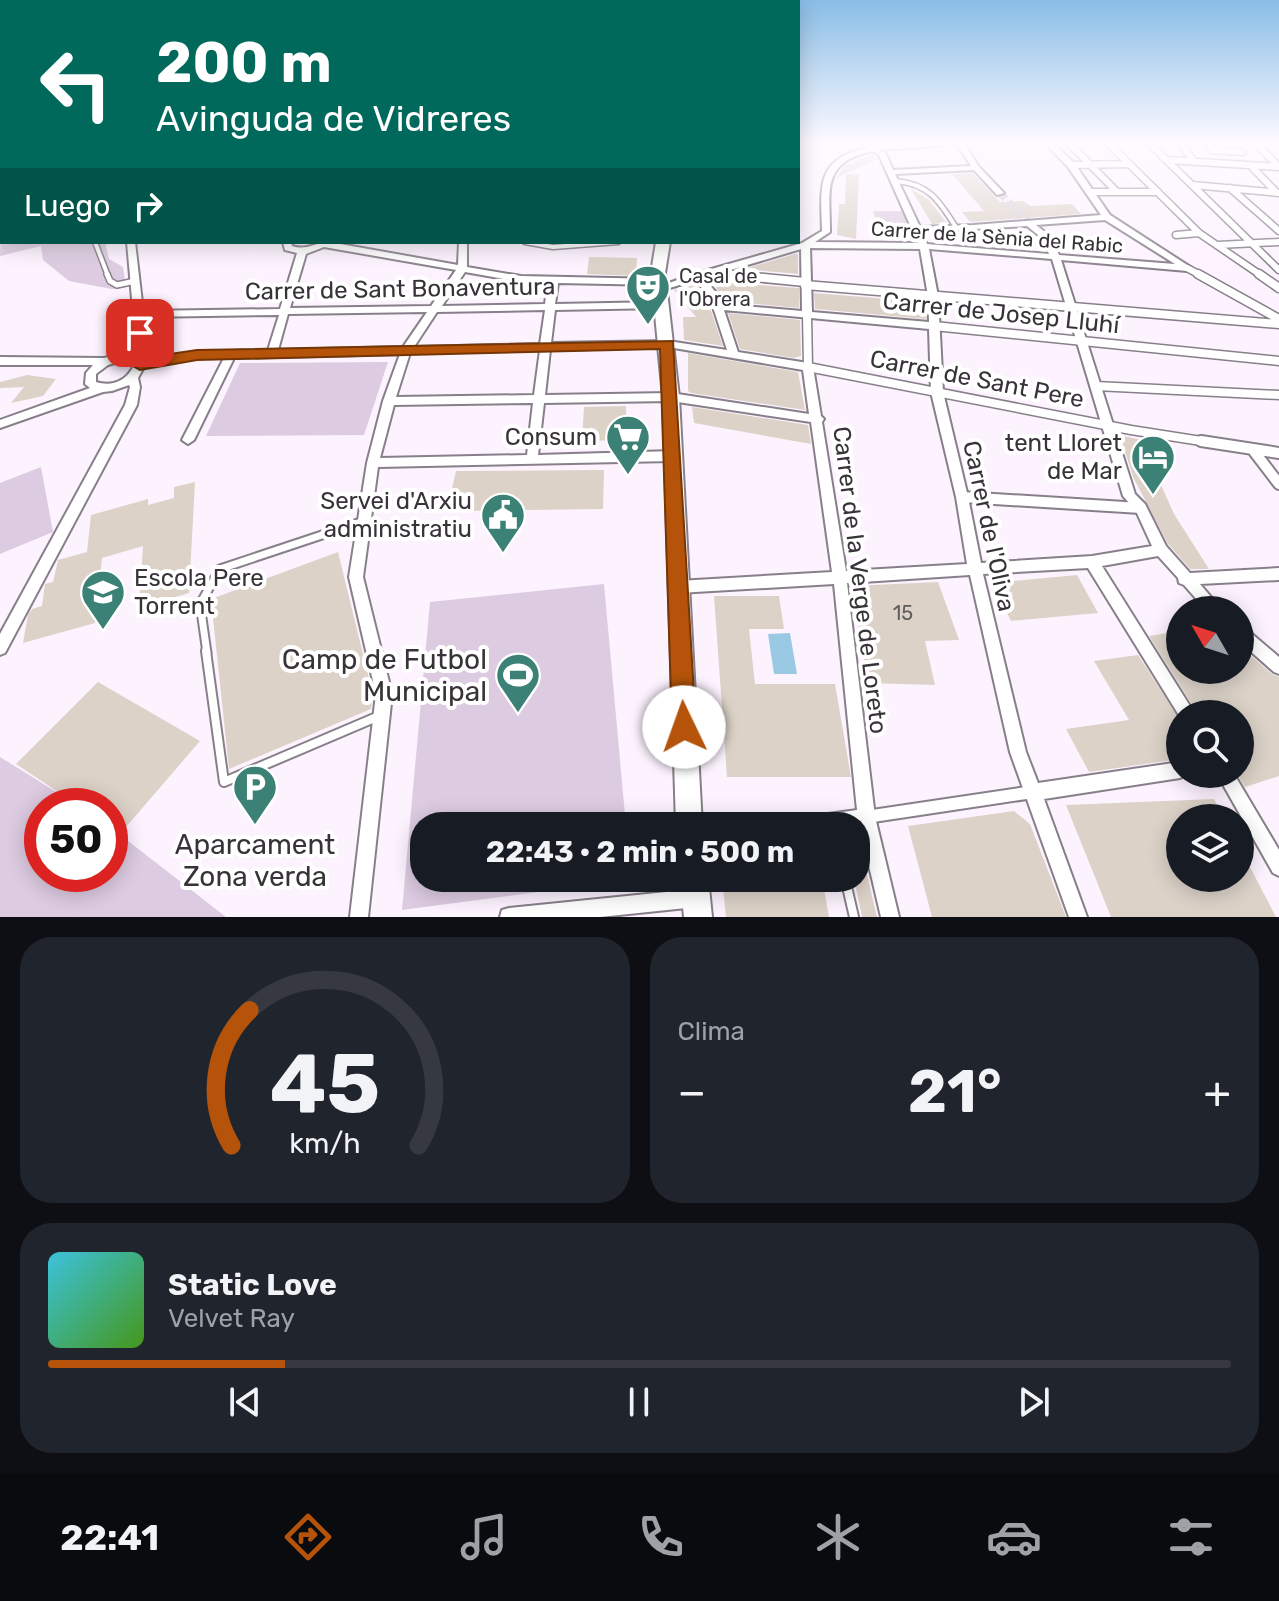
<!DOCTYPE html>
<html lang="es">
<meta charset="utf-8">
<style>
body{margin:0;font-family:Rubik,sans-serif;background:#20242c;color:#f1f3f6;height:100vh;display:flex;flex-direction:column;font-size:30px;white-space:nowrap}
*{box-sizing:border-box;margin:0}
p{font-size:26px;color:#9ea1a6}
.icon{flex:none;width:44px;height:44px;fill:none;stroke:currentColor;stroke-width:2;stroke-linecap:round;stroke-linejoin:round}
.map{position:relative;height:917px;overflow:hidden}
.panel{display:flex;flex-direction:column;gap:20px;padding:20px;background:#0d0f14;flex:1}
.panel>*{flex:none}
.guide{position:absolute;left:0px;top:0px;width:800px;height:244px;box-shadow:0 4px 20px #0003;background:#00695c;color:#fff;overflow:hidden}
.needle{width:52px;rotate:309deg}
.controls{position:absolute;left:1166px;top:596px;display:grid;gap:16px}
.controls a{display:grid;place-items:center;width:88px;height:88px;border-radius:50%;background:#171b24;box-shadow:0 4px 20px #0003;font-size:40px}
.speed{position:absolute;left:24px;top:788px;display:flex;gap:16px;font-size:40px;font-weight:700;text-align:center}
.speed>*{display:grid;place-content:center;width:104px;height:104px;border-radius:50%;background:#171b24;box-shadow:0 4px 20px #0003;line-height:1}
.speed .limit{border:12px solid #d22;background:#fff;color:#111}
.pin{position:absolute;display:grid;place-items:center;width:68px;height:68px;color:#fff;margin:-34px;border-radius:16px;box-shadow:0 4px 12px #0006}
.me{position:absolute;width:88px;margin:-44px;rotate:357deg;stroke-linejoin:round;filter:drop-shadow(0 0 6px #0008)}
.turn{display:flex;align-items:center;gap:28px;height:168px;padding:0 24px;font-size:36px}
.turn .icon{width:104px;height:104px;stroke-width:2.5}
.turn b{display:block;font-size:56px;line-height:68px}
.then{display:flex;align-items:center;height:76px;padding:0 24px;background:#0003;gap:16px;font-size:30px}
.big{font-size:60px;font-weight:700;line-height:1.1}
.panel .card{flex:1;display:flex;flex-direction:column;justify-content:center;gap:12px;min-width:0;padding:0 28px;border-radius:32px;background:#20242c}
.panel .dial{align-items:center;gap:0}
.dial svg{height:208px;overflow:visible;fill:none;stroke:#363941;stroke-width:7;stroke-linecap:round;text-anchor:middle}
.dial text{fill:#f1f3f6;stroke:none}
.song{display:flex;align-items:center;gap:24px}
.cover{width:96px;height:96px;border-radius:12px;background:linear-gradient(135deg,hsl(190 70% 55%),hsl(100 70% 35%))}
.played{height:8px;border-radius:4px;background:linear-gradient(90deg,#b45309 20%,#363941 20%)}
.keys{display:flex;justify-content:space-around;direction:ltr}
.heat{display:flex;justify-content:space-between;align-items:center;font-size:44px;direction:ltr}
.panel .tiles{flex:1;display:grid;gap:20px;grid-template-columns:1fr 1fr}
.card:last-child{grid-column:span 2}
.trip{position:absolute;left:410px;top:812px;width:460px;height:80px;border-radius:32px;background:#171b24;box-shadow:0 4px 20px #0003;font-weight:700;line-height:80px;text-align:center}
.tab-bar{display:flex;height:128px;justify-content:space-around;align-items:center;background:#090b0e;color:#9ea1a6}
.tab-bar .icon{width:56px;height:56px}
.tab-bar .active{color:#b45309}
.tab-bar b{font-size:36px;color:#f1f3f6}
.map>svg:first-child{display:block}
.green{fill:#ddcbe1}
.water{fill:#9acae3}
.building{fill:#dcd2c8}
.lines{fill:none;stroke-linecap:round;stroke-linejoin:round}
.minor-tunnel{stroke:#d5cdd7;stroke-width:8;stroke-dasharray:8 4;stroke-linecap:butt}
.service-far3-casing{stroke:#877f89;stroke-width:7}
.service-far2-casing{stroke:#877f89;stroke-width:8}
.service-far1-casing{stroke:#877f89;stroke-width:11}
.service-casing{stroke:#877f89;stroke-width:12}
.pedestrian-far3-casing{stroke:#877f89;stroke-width:9}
.pedestrian-far2-casing{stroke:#877f89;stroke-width:11}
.pedestrian-far1-casing{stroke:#877f89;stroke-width:14}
.pedestrian-casing{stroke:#877f89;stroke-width:16}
.minor-casing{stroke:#877f89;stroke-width:4}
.secondary-casing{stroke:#877f89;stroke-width:4}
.service-far3{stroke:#fff;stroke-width:4}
.service-far2{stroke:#fff;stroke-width:5}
.service-far1{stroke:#fff;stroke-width:7}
.service{stroke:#fff;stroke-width:8}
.pedestrian-far3{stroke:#fff;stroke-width:6}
.pedestrian-far2{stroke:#fff;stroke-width:8}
.pedestrian-far1{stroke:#fff;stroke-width:10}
.pedestrian{stroke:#fff;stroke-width:12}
.minor{fill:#fff;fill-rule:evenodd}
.secondary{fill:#fff;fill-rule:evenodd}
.route{fill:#b45309;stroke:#753606;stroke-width:2}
.labels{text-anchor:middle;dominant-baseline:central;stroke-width:8;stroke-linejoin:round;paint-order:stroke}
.far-street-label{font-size:20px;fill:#373338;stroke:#fff}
.far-poi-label{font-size:20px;fill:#373338;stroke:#fff;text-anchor:start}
.number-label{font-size:20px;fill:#605b5c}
.street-label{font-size:24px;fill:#373338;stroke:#fff}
.poi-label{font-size:24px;fill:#373338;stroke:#fff;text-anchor:end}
.near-poi-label{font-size:28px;fill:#373338;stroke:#fff;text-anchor:end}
</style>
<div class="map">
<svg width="1279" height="917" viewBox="0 0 1279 917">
<rect width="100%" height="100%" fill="#fdf3ff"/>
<path class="green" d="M2,201V242H105L109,259L123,267L126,287L112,289L69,281L43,260L41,246L0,256Z
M873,211H904L915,237H883Z
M388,362L364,435L206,436L240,363Z
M41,467L53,532L0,554V483Z
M604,584L626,826H424V878L630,880L402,910L430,602Z
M0,757L79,806H42V874H110V827L226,917H0Z"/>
<path class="water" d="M790,633L797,674H774L768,634Z"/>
<path class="building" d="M872,154L877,159L836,178L846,165Z
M973,173L1000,202L1023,201L1030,206L1072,204L1081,214L970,222L962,212L984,211L952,174Z
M846,174L859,175L856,239L837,235L839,204H845Z
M911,189L929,200L947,223L932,224Z
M795,254H798V274L744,269Z
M589,257L637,258L636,276L587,274Z
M718,282L799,288V308L724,301L716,288Z
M695,283L707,299L723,346L684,340L683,317H696L674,290Z
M814,293L925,302L926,319L815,309Z
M728,313L800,320L801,356L794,358L740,349Z
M688,353L798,372L805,410L691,393L688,391Z
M27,375L56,379L43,396L11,403L24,387L0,388V382Z
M626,406L627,440L582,441L584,407Z
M692,407L808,425L811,444L694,423Z
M1120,435L1141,440L1174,514L1209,569H1190L1168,544L1133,477Z
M604,470L603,509L447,511L456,471Z
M195,482L189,593L139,608L143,546L102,558L95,623L23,643L28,615L32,609L42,606L45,584L53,582L58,560L87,552L91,515L148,499V505L174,498V487Z
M338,552L373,695L371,709L229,769L211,599Z
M1077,575L1098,613L1011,621L992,583Z
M938,582L959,640L925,641L935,685L868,683L852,586Z
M714,596H779L784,629H749L755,684H835L851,777H727Z
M1180,631V670H1240V646L1272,674L1279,677V776L1245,787L1237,774H1240V714H1198L1149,636Z
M1138,655L1180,720V759L1089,772L1066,729L1129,720L1094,661Z
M98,682L200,741L120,834L110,827V806H79L16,764Z
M1214,799L1224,818H1180V878H1240V848L1276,917H1111L1066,805Z
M1014,811L1030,824L1066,917H932L908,826Z
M861,849L877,917H862L854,878L856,850Z
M722,878H822L829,917H726Z"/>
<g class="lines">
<path class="minor-tunnel" d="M1000,193L1028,223"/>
<g class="service-far3-casing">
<path id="service-far3" d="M896,181C930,184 940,202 957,229
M95,242L108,276
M525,242L553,247L618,242"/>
</g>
<g class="service-far2-casing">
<path id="service-far2" d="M107,274L110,281L117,285L135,281"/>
</g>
<g class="service-far1-casing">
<path id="service-far1" d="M207,653L200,604L220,569L364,521"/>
</g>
<g class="service-casing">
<path id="service" d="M206,651L224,782L379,716
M845,878L854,917"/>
</g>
<g class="pedestrian-far3-casing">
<path id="pedestrian-far3" d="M1069,143L1117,192
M1108,143L1199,233L1262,276
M1149,143L1279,270
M1181,143L1194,162
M1207,143L1212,150L1242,152
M1256,143L1279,167
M1167,160L1279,167
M1071,165L1129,164
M1251,166L1277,193
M1193,185L1279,193
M1230,188L1279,231
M1090,192H1158
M1176,235L1199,233
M1218,245L1279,242
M1187,268L1202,276
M709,273L743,276"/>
</g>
<g class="pedestrian-far2-casing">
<path id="pedestrian-far2" d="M722,274L805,282
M1198,274L1279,319
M1259,274L1279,288
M805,285L1279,324
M807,315L808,367L1131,430L1214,443
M934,326L1279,361
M1096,386L1279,395"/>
</g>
<g class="pedestrian-far1-casing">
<path id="pedestrian-far1" d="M1201,441L1279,453
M1253,450L1279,484
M962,497L1141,508"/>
</g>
<g class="pedestrian-casing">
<path id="pedestrian" d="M866,817L1033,792"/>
</g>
<g class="minor-casing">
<path id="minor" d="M860,143C868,143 873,146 879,146C904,144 928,143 953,143L949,145L880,150L886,154L893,170L971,166L956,143H964L979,167L1004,193L997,195L974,170L895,174L920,227L973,225L1101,215L1068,167L1045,143H1053L1074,163L1110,215L1192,268L1187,271L1061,260L1135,494L1145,504L1166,546L1190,573L1279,568V580L1200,584L1222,610H1206L1184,585L1179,583L1178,578L1158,556L1102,566L1195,714H1180V717L1088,568L983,574L1026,752L1038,783L1180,762V774H1187L1180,778L1044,799L1087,917H1069L1010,752L970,575L847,583L875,817L899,917H881L860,827L797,826L800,820L806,817L857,810L834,584L678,593L673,591L671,587L673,583L678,581L832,572L811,422L671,401L544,403L538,455L673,451L679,456L673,461L378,467L363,577L392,694L368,917H350L376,694L349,577L367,463L383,401L400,354L234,358L194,440L188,444L182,440L224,358H197L144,367L138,378L140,387L137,405L5,653L0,655V634L125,405L130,387L129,385L112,391L103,392L0,428V420L90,388L85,384L86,373L93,365H0V357L104,358L121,354L135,333L127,242H135L143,311L280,309L297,253L285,250L283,242H291L292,246C307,251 316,242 329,242L458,265L459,242H467V267L521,276L659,279L664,282L659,285L558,283L555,304L662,302L667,305L662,308L555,310L551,343L668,341L727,350L710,298L696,280L660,291L655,288L694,274L802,243L822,231C821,187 815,159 867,148ZM873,151L879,155L918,243L815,242L830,232C830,189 821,162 873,151ZM1105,220L1175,264L1059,255L1050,236L1036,225ZM1027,226L1043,239L1049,254L927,244L922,232ZM324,247L456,270L431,306L290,308L306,254ZM810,248L920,249L928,296L929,322L812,312ZM801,249L802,311L722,304L718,295L704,278ZM929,249L1052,259L1123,496L1136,511L1152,546L1092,556L981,563L968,497L943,392L938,296ZM465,272L521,282H548L545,304L442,306ZM545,310L540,344L414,347L437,312ZM724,310L929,329L931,392L956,497L967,564L846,571L822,422L824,419L821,416L813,367L808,363L738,352ZM427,312L403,347L278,350L288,314ZM279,315L268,350L197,352L142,360L139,357L132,355L145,333L143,317ZM668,347L803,370L809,414L671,393L545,395L550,350ZM540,350L534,395L396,397L410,353ZM125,360L134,365C127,381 112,387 96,382V374L108,365ZM533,403L527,455L380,458L394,405Z
M1240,626L1245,628L1279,657V674L1274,672L1240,642Z
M1217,774H1234L1279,850V876L1273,873Z
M696,889L703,891L705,898L703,905L696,907L600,917H500L502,910L509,908Z"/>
</g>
<g class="secondary-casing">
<path id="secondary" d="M656,242H670L665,273L679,397L702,826H676L663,397L651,273Z
M680,878H708L712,917H684Z"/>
</g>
<use href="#service-far3" class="service-far3"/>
<use href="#service-far2" class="service-far2"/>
<use href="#service-far1" class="service-far1"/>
<use href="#service" class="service"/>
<use href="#pedestrian-far3" class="pedestrian-far3"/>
<use href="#pedestrian-far2" class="pedestrian-far2"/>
<use href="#pedestrian-far1" class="pedestrian-far1"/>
<use href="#pedestrian" class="pedestrian"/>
<use href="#minor" class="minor"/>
<use href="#secondary" class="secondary"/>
</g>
<linearGradient id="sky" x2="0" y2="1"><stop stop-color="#89bde6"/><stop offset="0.53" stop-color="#fefaff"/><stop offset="1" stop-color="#fefaff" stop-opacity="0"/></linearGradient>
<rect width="1279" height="271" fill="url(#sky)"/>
<path class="route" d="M140,328L148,333L135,354L143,358L197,350L673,341L696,727L693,736L684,739L676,736L672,727L660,349L197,360L140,370L117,357L135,329Z"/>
<defs>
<g id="theatre-pin" transform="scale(2.3)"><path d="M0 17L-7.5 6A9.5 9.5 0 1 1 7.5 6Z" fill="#3c8176" stroke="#fff"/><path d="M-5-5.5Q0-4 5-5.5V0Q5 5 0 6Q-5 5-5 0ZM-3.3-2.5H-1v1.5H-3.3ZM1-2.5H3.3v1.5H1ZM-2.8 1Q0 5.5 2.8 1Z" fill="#fff"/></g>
<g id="supermarket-pin" transform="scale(2.3)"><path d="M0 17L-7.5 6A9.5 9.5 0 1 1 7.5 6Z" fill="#3c8176" stroke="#fff"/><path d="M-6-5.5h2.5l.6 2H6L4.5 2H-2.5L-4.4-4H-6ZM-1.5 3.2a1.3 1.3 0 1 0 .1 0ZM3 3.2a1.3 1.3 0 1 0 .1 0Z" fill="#fff"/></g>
<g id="hotel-pin" transform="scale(2.3)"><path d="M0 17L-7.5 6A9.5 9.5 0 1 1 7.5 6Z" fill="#3c8176" stroke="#fff"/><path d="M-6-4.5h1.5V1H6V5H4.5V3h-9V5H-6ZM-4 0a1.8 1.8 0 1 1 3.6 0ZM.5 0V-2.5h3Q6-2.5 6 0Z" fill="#fff"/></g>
<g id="civic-pin" transform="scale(2.3)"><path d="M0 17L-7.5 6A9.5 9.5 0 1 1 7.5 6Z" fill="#3c8176" stroke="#fff"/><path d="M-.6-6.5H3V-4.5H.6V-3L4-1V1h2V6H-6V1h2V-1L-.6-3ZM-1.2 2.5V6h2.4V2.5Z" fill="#fff"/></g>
<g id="school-pin" transform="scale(2.3)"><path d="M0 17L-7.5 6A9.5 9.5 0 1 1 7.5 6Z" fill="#3c8176" stroke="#fff"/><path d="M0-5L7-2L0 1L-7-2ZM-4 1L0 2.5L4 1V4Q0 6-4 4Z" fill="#fff"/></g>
<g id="stadium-pin" transform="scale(2.3)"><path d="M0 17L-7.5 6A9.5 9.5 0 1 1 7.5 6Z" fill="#3c8176" stroke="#fff"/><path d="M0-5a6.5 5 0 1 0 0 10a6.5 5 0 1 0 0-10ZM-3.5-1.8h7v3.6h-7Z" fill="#fff"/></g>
<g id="parking-pin" transform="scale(2.3)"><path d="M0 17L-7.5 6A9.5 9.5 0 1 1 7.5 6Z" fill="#3c8176" stroke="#fff"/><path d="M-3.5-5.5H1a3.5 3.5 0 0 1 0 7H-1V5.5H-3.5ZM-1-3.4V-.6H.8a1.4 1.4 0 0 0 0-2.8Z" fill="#fff"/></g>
</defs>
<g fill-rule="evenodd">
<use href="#theatre-pin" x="648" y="287"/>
<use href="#supermarket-pin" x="628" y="437"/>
<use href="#hotel-pin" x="1153" y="457"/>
<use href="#civic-pin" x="503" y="515"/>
<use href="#school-pin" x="103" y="592"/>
<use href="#stadium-pin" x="518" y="675"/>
<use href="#parking-pin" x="255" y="787"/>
</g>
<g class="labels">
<g class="far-street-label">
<text transform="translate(997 237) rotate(4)">Carrer de la Sènia del Rabic</text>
</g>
<g class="far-poi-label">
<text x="679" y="276">Casal de<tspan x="679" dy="23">l'Obrera</tspan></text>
</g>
<g class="number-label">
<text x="903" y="613">15</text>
</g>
<g class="street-label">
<text transform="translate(400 289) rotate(-1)">Carrer de Sant Bonaventura</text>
<text transform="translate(1001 313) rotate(6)">Carrer de Josep Lluhí</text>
<text transform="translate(977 379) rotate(11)">Carrer de Sant Pere</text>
<text transform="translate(989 526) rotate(78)">Carrer de l'Oliva</text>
<text transform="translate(860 580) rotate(83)">Carrer de la Verge de Loreto</text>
</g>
<g class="poi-label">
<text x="597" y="437">Consum</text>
<text x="1122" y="443">tent Lloret<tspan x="1122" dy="28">de Mar</tspan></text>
<text x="472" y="501">Servei d'Arxiu<tspan x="472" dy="28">administratiu</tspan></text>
<text x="134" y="578" text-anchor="start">Escola Pere<tspan x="134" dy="28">Torrent</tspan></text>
</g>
<g class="near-poi-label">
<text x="487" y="659">Camp de Futbol<tspan x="487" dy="32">Municipal</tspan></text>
<text x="255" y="844" text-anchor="middle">Aparcament<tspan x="255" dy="32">Zona verda</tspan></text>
</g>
</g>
</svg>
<div class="controls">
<a><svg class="needle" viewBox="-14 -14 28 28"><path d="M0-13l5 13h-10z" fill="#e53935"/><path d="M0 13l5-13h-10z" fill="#9ea1a6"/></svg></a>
<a><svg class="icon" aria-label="search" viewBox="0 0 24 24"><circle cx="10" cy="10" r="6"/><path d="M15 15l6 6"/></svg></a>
<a><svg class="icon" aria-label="layers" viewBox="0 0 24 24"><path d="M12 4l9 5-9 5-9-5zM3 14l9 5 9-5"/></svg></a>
</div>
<div class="speed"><div class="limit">50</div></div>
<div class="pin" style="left:140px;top:333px;background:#d93025"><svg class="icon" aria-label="arrive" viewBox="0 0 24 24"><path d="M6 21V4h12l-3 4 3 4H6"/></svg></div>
<svg class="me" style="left:684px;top:727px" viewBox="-20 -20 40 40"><circle r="19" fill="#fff"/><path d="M0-13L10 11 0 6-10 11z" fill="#b45309"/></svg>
<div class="trip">22:43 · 2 min · 500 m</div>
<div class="guide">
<div class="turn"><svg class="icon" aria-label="left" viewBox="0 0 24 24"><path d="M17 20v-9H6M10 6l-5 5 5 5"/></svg><div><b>200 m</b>Avinguda de Vidreres</div></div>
<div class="then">Luego<svg class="icon" aria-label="right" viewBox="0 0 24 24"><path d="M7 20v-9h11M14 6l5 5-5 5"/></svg></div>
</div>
</div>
<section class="panel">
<div class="tiles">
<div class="card dial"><svg viewBox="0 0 100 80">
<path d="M14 69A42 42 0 1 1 86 69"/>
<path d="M14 69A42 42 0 0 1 21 17" stroke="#b45309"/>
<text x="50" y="56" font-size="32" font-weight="700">45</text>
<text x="50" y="72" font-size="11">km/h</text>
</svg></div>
<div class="card"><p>Clima</p>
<div class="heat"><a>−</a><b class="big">21°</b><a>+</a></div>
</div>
<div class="card">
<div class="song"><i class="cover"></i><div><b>Static Love</b><p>Velvet Ray</p></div></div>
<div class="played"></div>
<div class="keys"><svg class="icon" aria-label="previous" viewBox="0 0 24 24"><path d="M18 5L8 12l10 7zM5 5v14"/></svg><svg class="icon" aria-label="pause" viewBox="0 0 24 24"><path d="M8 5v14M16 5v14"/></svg><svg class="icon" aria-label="next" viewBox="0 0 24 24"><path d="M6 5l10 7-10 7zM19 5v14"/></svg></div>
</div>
</div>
</section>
<nav class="tab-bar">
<b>22:41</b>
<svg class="icon active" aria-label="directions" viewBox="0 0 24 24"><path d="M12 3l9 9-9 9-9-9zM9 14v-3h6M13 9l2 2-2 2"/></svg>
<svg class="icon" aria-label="music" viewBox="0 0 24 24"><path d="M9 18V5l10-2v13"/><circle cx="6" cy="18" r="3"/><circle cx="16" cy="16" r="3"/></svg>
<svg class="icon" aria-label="phone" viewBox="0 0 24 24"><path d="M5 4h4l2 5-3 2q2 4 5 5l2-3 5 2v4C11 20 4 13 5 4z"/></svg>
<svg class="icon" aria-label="climate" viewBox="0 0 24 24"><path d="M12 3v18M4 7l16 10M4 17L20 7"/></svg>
<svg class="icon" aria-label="car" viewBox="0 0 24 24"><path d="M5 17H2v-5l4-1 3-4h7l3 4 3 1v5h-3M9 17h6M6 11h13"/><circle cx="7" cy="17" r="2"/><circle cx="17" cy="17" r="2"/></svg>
<svg class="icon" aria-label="filters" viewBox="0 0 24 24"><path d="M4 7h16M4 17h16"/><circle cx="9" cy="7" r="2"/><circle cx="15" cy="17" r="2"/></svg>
</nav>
